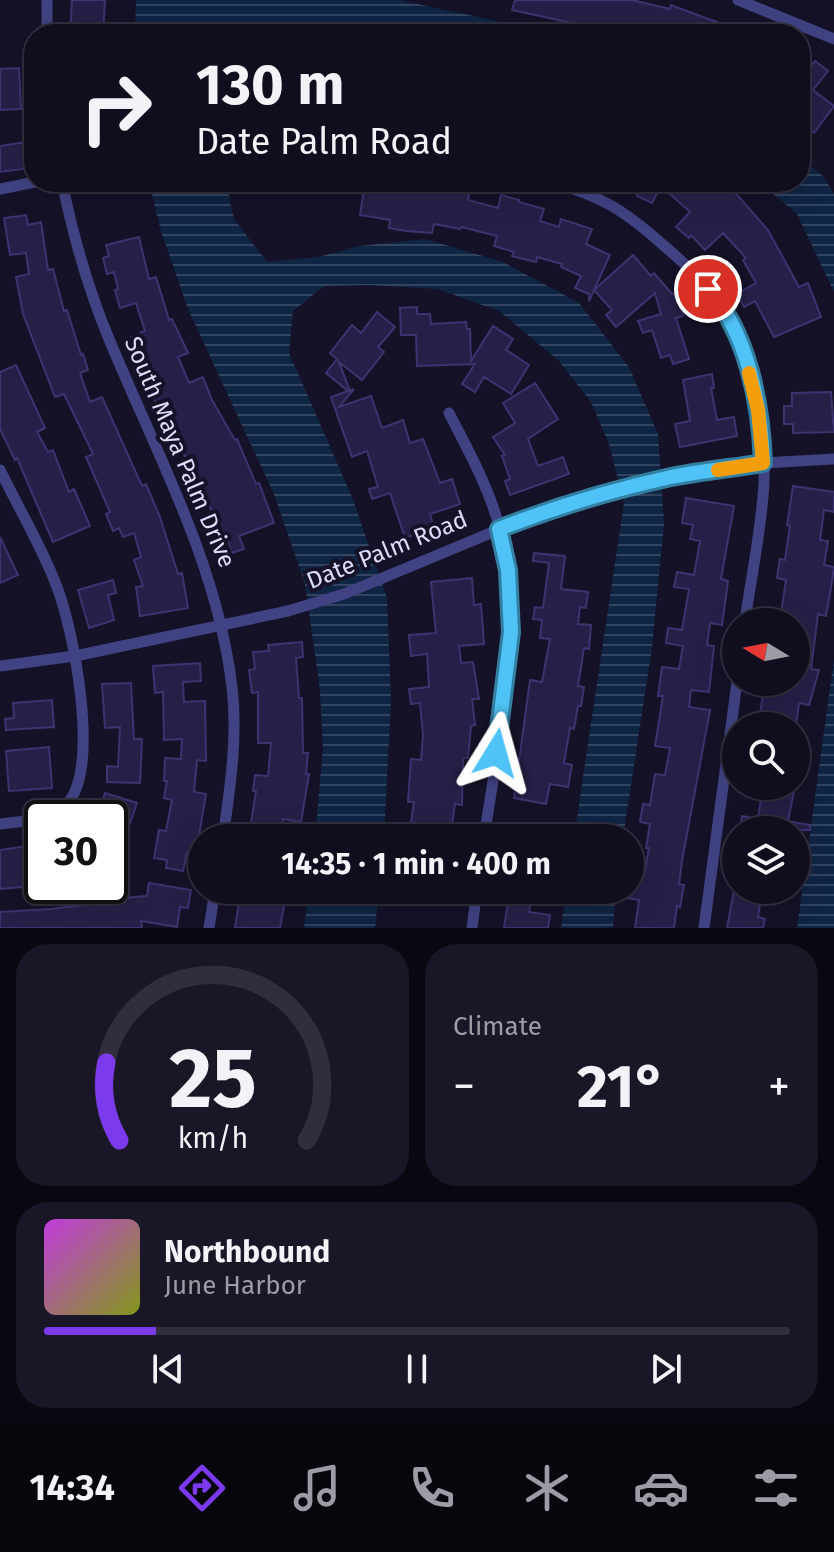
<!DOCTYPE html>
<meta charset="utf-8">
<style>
body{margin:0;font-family:"Fira Sans",sans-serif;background:#191727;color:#f1f3f6;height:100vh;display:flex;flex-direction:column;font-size:30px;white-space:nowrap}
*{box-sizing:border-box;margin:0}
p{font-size:26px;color:#9c9ca4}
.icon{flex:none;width:44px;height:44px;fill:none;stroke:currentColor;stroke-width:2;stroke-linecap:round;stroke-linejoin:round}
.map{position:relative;height:928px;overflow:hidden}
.sheet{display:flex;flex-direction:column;gap:16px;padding:16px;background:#090810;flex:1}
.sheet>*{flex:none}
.guide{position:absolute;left:24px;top:24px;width:786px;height:168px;border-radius:32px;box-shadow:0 8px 32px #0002,0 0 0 2px #302e3c;background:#100e1e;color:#f1f3f6;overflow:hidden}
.needle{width:52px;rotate:280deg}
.controls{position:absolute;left:722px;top:608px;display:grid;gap:16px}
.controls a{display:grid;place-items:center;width:88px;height:88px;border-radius:50%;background:#100e1e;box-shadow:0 8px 32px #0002,0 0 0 2px #302e3c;font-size:40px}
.speed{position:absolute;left:24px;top:800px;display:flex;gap:16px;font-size:40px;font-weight:700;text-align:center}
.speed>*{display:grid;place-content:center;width:104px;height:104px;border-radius:50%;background:#100e1e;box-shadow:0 8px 32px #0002,0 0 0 2px #302e3c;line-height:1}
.speed .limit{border:4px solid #111;border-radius:12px;background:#fff;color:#111}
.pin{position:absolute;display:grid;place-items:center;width:68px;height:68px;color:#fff;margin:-34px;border:4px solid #fff;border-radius:50%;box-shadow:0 2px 8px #0007}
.me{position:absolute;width:88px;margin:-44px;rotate:8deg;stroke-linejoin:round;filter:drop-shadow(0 0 6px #0008)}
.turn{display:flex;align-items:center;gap:28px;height:168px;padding:0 40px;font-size:36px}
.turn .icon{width:104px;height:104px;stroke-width:2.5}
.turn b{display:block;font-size:56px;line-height:68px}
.big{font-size:60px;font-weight:700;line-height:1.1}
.sheet .card{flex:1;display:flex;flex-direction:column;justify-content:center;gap:12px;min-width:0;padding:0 28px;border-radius:32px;background:#191727}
.sheet .dial{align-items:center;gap:0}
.dial svg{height:208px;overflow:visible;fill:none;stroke:#302e3c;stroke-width:7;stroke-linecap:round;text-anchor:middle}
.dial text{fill:#f1f3f6;stroke:none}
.song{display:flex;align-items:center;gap:24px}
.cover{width:96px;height:96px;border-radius:12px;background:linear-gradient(135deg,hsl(290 70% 55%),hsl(70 70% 35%))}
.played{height:8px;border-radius:4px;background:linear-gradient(90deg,#7c3aed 15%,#302e3c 15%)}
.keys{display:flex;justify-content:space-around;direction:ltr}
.heat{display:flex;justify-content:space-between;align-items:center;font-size:44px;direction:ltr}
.sheet .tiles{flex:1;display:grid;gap:16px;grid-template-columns:1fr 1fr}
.card:last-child{grid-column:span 2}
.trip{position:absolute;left:188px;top:824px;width:456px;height:80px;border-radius:40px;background:#100e1e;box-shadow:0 8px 32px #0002,0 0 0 2px #302e3c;font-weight:700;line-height:80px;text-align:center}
.menu{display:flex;height:128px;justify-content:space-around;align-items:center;background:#06060c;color:#9c9ca4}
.menu .icon{width:56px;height:56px}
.menu .on{color:#7c3aed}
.menu b{font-size:36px;color:#f1f3f6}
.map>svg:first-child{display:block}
.water{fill:url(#water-rules)}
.building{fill:#252047;stroke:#3c3471;stroke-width:2}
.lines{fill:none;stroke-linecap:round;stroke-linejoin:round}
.street{stroke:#414283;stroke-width:11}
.route-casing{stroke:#337fa1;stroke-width:20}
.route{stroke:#4fc3f7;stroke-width:14}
.slow{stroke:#f59e0b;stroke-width:14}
.labels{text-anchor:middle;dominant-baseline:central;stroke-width:8;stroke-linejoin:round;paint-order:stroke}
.street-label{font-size:24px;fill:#dedcfc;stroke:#151228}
</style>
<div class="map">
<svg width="834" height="928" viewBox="0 0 834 928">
<defs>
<pattern id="water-rules" width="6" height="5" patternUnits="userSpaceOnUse" patternTransform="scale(2)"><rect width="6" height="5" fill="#0f2544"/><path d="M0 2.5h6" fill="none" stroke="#324460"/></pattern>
</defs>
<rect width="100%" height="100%" fill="#151228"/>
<path class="water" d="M136,0H399L558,34H336L273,24L246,34H135Z
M800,157L824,177L834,194V292L797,214L759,182H800Z
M149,182H226L234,219L267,262L318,257L360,246L425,239L503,262L579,303L629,367L658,434L664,523L652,647L623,838H574L624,503L609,444L591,402L558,360L499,311L438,289L369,285L324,286L293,311L289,353L352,497L387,598L391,700L384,838H315L323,748L320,690L305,584L274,494L188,309L161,231Z
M834,659V928H797Z
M309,890H379L375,928H304Z
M566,890H616L613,928H561Z"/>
<path class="building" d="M72,0H105L103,34H70Z
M515,0H632L670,9L671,5L749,34H584L586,26L512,10Z
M800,57L812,65L815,61L828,71L813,90L834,106L814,133L800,122Z
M19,68L21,109L0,110V69Z
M27,142L31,168L0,172V146Z
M365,182H400L423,186L424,182H444L470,189L468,200L498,208L501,195L519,200V202L544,209L540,221L559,227L561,219L592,229L586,244L610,255L589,301V294L575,288L581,276L561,267L562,264L537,257L536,262L512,256L514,252L494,246L497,236L461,227L460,229L434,224L432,233L406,231L389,228L390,220L360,215Z
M643,182H663L652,203L637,196Z
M681,182H724L732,189L768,230L799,287L808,283L821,317L774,337L755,301L744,307L737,294L756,283L743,260L746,258L723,233L705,250L691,235L689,238L676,227L690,212L670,194Z
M26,215L28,225L41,222L48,270L53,269L64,311L67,310L81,355L83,354L88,370L80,373L90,402L102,397L142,486L146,484L160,517L178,574L182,573L188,608L140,616L136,587L143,586L134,560L141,557L134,533L123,537L119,528L113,531L106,514L110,512L86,457L93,454L64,394L55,397L23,314L16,277L29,274L26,253L10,255L4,218Z
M139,237L149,279L156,277L169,320L172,319L188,353L178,357L189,383L203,377L212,400L235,440L237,439L256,484L259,483L274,523L239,536L244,549L232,553L226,537L222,538L206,497L175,437L179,435L167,412L161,415L146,380L150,378L131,337L145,331L136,303L120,308L115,290L118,289L114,272L107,274L103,258L109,256L106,245Z
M633,255L651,276L654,273L672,294L675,293L683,316L676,318L689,359L673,364L670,355L661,358L652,330L643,333L638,321L661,314L655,293L616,327L606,315L612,310L594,290Z
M417,307V314H430L431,324L466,322L467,329H470L471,361L493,326L513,339L506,350L529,365L511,394L484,377L475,392L462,384L475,364L417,366L416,335H401L400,308Z
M377,312L395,327L378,347L384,352L362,380L339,362L350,391L354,389L339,407L371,396L382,428L403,420L410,443L423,439L440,483L452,479L460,504L430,514L434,528L405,538L390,493L372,499L369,489L378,487L367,451L352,457L331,397L348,391L326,373L337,359L330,353L352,325L361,333Z
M16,365L45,428L37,432L48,452L53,450L69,492L74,489L90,526L53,542L17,458L15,460L0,429V372Z
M712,374L714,388H711L717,420L734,417L737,436L680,447L675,424L690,421L683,380Z
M535,383L558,419L528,439L538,466L563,457L569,474L510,495L505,481L510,479L502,456L505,455L493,437L515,423L503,403Z
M831,392L834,432L793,433V424H784V406H792V393Z
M793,486L834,492V512L824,510L820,540L828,541L824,565L834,567L830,594L826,616L818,614L811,669L819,670L809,705L799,703L796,726H758L765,682H796V622H771L773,612L781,613L786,580L777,578L780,559L785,560L790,526L787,525Z
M686,498L734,506L721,579L728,581L722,625L710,623L707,645L714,646L709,692L691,690L689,707L710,710L682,861L679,884L684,885L680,907L677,906L674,928H635L639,900L628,898L632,873L644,875L649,848H646L650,824L640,822L643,804L650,805L655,774L665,775L670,748L655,746L663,696H658L662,667L679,669L683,646L666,643L668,628L682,630L689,589L674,587L677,572L694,575L700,541L690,539L693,525L682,523Z
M0,537L18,575L0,583Z
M534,553L565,556L561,589L588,592L586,608L580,607L578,624L591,625L589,649L584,648L578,686L584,687L581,706H578L574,729L570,728L564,763L572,765L568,787L550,784L546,804L514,798L530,680L542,682L550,639L540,638L542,620L533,619L535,607L543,608L549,563L533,561Z
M472,578L474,605L481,604L484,644L459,646L461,663L473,662L479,699H472L475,725L471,726L468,758H463L462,805L455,804L450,838H421L423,824L411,822L414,802H408L411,759L421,760L423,735L420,703L411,704L409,689L429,687L427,654L411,656L409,635L436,633L431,582Z
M113,580L116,593L108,595L114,620L89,628L78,590Z
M302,642L303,657L296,658L299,698H302L303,753H308L306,774H309L301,822L283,819L280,838L249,836L256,791H253L255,775L268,776L271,743H258V692L252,693L249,670L255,669L253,652L269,651L268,645Z
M200,663L201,681L183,682L184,702L205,701L206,761L197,760L194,792L206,794L196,853L187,852L183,871L166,868L167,860L154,858L159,830L166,831L172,800L164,798L167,781H164L165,758L181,759L182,739L164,740L163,692L155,693L153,666Z
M131,683L134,739H142L140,783L107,782V766L118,767L120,727L105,728L102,684Z
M52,700L54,727L6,730L5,719L14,718L13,703Z
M49,747L52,788L9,791L6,751Z
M763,786H795L788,821L810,825V830H740L742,816L758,819Z
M105,793L137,803L128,829L124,828L121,837L110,834V818H97Z
M42,844V877L32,878V886L0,889V850Z
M149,883L191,890L188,908L180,907L177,927L141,921L142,928H0V912L51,909L98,903V900L147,896Z
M241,890H287L280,928H235Z
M499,890H533L529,912L550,915L548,928H504L508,902L497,900Z
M734,890H762L758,917L765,919L763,928H727Z"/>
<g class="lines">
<path class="street" d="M47,0V34
M738,0L834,39
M62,182C73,235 88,289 109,339C156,453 217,562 232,687C238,737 230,788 223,838
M551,182C601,196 624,210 662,244C682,261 702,279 718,300C729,315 735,333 741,350C756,391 766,438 764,482C762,528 751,576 745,622
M0,189L35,182
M449,413C468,450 490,489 500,530C524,633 499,736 484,838
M0,470C19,509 42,547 57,587C74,632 98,758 71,799C66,808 56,814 47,818
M0,666L75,656L288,611L344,594L546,510L604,494L673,477L763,463L834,459
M0,824L42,819
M209,928L215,890
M472,928L477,890
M704,928L737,682"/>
</g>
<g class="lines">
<g class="route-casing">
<path id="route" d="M496,753L511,632L508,570L499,529C555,507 612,490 671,477C701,471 732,468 763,463C761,405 748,333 708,289"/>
</g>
<use href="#route" class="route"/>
<path class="slow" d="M718,470L763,463L758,410L749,373"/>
</g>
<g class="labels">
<g class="street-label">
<text transform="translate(180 452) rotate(67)">South Maya Palm Drive</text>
<text transform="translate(387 550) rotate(-22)">Date Palm Road</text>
</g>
</g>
</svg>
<div class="controls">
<a><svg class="needle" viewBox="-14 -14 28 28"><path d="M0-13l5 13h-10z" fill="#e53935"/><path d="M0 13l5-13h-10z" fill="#9c9ca4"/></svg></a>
<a><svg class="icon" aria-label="search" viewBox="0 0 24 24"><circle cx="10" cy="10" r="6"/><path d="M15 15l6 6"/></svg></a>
<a><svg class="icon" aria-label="layers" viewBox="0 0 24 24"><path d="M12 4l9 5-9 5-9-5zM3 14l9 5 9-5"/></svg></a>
</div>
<div class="speed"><div class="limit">30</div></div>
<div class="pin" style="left:708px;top:289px;background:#d93025"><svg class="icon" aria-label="arrive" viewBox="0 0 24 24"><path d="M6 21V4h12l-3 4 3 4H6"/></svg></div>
<svg class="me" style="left:496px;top:753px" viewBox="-20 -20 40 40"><path d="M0-17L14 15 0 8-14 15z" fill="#4fc3f7" stroke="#fff" stroke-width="4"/></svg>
<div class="trip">14:35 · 1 min · 400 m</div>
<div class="guide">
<div class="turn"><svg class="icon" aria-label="right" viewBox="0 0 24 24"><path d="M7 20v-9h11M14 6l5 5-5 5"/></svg><div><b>130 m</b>Date Palm Road</div></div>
</div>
</div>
<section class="sheet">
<div class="tiles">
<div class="card dial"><svg viewBox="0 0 100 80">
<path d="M14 69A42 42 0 1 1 86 69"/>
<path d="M14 69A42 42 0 0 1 9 39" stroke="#7c3aed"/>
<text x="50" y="56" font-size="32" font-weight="700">25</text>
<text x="50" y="72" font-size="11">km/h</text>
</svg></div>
<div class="card"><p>Climate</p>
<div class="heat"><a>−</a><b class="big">21°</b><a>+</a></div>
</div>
<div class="card">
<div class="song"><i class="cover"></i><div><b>Northbound</b><p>June Harbor</p></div></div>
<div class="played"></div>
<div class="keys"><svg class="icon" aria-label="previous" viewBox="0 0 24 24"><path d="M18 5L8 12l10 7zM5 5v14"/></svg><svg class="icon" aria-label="pause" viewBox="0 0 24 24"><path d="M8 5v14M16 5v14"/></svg><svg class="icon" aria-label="next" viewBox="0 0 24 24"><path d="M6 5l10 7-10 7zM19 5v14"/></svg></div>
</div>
</div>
</section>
<nav class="menu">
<b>14:34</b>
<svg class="icon on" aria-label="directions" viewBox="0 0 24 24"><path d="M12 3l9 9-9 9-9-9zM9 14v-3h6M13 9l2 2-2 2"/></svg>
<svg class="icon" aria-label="music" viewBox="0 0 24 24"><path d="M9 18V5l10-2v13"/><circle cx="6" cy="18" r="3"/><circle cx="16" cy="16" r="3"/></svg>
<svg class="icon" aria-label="phone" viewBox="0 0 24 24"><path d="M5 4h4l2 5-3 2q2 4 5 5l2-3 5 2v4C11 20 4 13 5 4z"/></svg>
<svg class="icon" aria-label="climate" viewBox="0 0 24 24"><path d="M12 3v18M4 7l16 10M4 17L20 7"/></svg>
<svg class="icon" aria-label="car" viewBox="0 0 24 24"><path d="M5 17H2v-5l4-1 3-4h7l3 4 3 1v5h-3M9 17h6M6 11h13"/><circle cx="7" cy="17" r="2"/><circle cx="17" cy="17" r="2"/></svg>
<svg class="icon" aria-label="filters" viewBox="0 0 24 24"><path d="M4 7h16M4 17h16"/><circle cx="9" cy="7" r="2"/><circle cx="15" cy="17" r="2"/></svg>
</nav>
